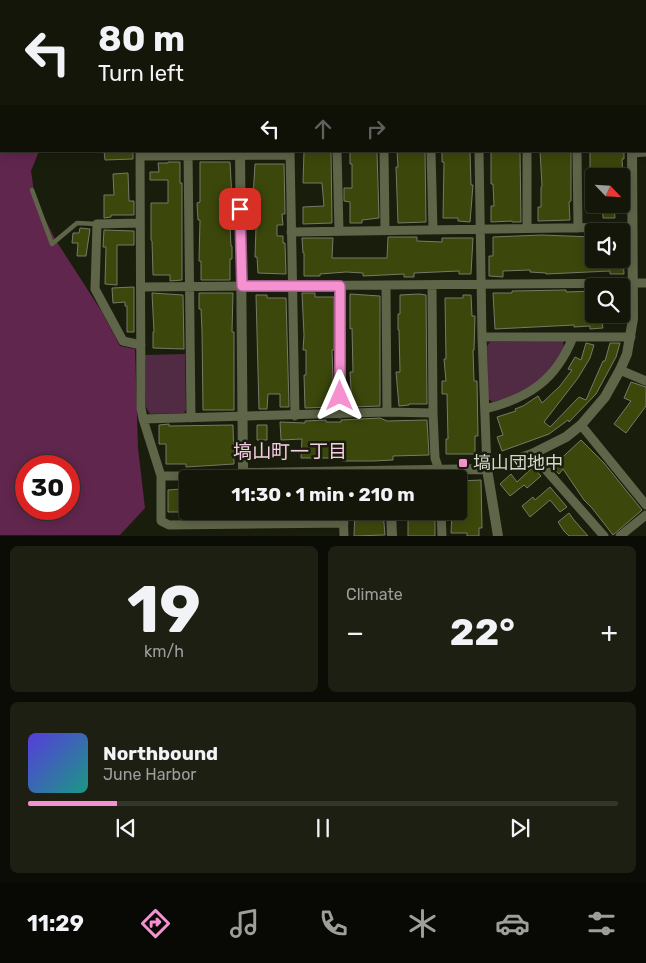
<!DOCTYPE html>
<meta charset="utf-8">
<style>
body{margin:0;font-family:Rubik,"Noto Sans JP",sans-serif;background:#1c1f12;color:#f1f3f6;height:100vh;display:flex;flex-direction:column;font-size:19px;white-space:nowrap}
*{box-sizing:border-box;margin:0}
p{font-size:16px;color:#9d9f9c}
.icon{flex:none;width:28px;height:28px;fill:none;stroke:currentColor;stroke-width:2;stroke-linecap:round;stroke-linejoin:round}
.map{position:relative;height:536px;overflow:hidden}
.panel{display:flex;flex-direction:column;gap:10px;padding:10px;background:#0a0c05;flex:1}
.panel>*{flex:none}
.guide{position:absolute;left:0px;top:0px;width:646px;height:152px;box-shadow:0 2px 12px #0003,0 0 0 1px #32352a;background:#131609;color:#f1f3f6;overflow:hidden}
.needle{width:32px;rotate:115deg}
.buttons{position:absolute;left:585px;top:168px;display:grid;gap:10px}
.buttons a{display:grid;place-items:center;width:45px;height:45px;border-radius:5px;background:#131609;box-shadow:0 2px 12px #0003,0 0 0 1px #32352a;font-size:25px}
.speed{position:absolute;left:15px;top:455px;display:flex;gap:10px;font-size:25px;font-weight:700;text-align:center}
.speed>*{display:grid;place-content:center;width:65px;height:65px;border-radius:50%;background:#131609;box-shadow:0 2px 12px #0003,0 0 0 1px #32352a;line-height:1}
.speed .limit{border:8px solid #d22;background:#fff;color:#111}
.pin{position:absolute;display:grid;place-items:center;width:42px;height:42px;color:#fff;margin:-21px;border-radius:10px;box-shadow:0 2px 8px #0006}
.me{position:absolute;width:55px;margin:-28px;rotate:0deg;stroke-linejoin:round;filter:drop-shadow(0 0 4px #0008)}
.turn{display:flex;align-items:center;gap:18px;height:105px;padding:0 15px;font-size:22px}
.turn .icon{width:65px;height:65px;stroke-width:2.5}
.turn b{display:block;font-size:35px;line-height:42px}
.lanes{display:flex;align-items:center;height:48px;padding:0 15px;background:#0003;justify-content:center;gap:25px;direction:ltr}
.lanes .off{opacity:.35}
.big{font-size:38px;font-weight:700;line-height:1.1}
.panel .widget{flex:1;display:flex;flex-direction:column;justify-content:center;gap:8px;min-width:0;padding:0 18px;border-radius:8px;background:#1c1f12}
.panel .dial{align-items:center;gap:0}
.dial b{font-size:65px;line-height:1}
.song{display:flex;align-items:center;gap:15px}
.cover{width:60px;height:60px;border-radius:8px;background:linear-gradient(135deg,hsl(250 70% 55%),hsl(170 70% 35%))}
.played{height:5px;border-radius:2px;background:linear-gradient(90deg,#f590d1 15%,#32352a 15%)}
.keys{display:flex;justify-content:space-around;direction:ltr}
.heat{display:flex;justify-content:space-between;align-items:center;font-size:28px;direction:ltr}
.panel .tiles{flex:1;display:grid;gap:10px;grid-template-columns:1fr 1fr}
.widget:last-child{grid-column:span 2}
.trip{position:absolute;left:179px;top:470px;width:288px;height:50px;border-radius:5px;background:#131609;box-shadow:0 2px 12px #0003,0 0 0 1px #32352a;font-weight:700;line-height:50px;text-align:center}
.dock{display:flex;height:80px;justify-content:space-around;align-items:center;background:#080904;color:#9d9f9c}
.dock .icon{width:35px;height:35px}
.dock .current{color:#f590d1}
.dock b{font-size:22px;color:#f1f3f6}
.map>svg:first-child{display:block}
.green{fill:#512a43}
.forest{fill:#61264e;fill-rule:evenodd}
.building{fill:#3c470c;stroke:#767b67}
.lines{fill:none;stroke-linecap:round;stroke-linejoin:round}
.service{stroke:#5e6548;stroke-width:4.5}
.minor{stroke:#5e6548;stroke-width:9}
.tertiary{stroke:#5e6548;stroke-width:10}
.route-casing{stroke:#9f5e88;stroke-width:12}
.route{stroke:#f590d1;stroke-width:9}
.poi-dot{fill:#f590d1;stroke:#191d0c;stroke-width:2}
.labels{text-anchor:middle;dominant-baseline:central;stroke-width:5;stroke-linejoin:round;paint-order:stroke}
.poi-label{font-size:18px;fill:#d5d8cd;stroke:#191d0c;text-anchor:start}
.neighbourhood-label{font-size:19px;fill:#f8cce6;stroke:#191d0c}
</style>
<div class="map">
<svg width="646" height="536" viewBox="0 0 646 536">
<rect width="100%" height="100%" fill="#191d0c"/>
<path class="green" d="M563,341L564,349L541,381L519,394L493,402L488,399L487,346L490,342Z
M185,354L186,410L184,413L150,414L146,407L145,355Z"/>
<path class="forest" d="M0,0H163L1,1V151H39L31,171L35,199L55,239L102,312L120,346L135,349L138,448L145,508L120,535H0ZM26,466H69V509H26Z"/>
<path class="building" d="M104,151L133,152V159L105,160Z
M304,151H331L332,223L303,224V207L324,206L322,183H303Z
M350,151H377L379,218L362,220V223H350V202L344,201V188H352V164H350Z
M397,151H425L426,222L398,223L396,167H398Z
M442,151H470L471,185H473L470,222L458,221V218H443L444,162H442Z
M491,151H520L521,222H512V221L491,222V206H494L493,184H491Z
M540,151H571V201L569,202L570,220L538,221V207H541V187L542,186Z
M590,151H624V159H622L623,176H590Z
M168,162H180V183H182V280L170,281V275H153L152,241L151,240V203H168V180H150V172H159L158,163H168Z
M200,162H230L232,199H230V225L231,246H232V259H230V280H201V261H199L200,220H198L197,203L200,202Z
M255,164H284L285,214H282L283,225H277V236H283V243H285L286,274L258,273L257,257H255L257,197H253Z
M128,173L129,201H134V215H111V217L104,218V195H114L113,174Z
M602,204H614L615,218H603Z
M80,228L90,229L86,256H77L78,243H72L73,233H79Z
M104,230L134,231V245H117V285L105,284L106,247H103Z
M541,235L594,237V259H623L624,274H610V271L546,274V273L530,272V270L503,271V277L489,276V256H493V237Z
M388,237H417V241L442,242V238H473L471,274H459V271L414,273V277H404V274L363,276V273L346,272L320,274V276H304V253H303L302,238H333L332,258H387Z
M134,287V332H127V306H125V302L113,303L112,288Z
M566,290V292L594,291V314H624V321L602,322L603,328L590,329V326L574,327V325L495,329L493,293H512V291Z
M152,293L183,295L184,349L153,348V332H154Z
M199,293H233L232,332H234V410H203L202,331L201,309H199Z
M302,293H315V297H334V350H332L334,407L305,408L304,375H306V350H303L304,335Z
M350,294L380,296V406L352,407L350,372H353L352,328L350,329Z
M419,294L426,295L427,404H409V405L399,406L396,372H400L399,330H398V314H400V295Z
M256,295H267V298H286L289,407H280V394H268L267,409H259Z
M463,295H471L472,316H475L474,350H473L474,381H477L478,436H475V454H446V439H448L447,394H442V381H446L444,359H446L445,298H463Z
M586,343L594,345L590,358L578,378L544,422L550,427L579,397L586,400L603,361H605L610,343H620L616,357L596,394L569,422L568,420L549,434L502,451L497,437L503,435L497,417L516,411L515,409L523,406L538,396L542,403L560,386L572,370L568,369L575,357L581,360Z
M631,382L646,387V406L626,433L614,424L631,401L624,398Z
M380,418L387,421L427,420L429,455L393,456V460L373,461H342V458H301L302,439L281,440L280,422L305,423V421L326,420V422H341V420Z
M169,424V426L233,425L234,464L186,467V464H166V444H159V425Z
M257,425H267V440H257Z
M581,440L604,463L642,510L613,535L592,508L584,500L563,469L559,474L552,467Z
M533,467L541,476L527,488L524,485L510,496L500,484L511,474L517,482Z
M481,480L482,528H479V536H467V533H451L452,511H458V481Z
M550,487L567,507L560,512L550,500L530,517L522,506L533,497L535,500Z
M181,489L182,512H168V490Z
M355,511H383L385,535L354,536Z
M408,511H435V536H408Z
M569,513L574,520L588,536H569L564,531L558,522Z"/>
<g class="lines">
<path class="service" d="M32,190L52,244L77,223L97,224"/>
<path class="minor" d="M442,0V1
M525,0V1
M645,40H646
M140,151L141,408L143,419L161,476V521L169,525L344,523
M188,151L191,418
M290,151L295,416
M337,151L339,231
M384,151L385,230
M431,151L433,230
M479,151L482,337L487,469
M577,151L578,228
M632,153L646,152
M140,156L290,155
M140,223L97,224L95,289L123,341L141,345
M527,228V151
M291,232L632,227
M386,285L387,412
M432,286L433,413L435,458L439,470V479
M141,287L646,283
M482,337H631
M620,370L646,381
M485,409C529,398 556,380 573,337
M340,414V285
M143,419L387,412L433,413
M581,425L646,505
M532,454L604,536
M161,476H238L244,472
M343,511L344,536
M441,511L442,536
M620,536L646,515"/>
<path class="tertiary" d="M241,1V0
M240,151L243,468L244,472L248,473L487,469L532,454L566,437L581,425L605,397L620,370L627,354L633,319L632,151
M487,469L498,536
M391,511L392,536"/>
</g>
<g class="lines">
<g class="route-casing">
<path id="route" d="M240,209L242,286H340V396"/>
</g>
<use href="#route" class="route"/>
</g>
<rect class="poi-dot" x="458" y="458" width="10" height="10" rx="2.5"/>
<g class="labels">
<g class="poi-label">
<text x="473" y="463">塙山団地中</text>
</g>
<g class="neighbourhood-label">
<text x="290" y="451">塙山町一丁目</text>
</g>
</g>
</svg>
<div class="buttons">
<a><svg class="needle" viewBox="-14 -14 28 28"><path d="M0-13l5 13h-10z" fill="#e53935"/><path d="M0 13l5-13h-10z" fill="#9d9f9c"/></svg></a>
<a><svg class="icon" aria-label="sound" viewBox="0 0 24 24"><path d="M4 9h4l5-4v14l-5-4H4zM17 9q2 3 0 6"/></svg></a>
<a><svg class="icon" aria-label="search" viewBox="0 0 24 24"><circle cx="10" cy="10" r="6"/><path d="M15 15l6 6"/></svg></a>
</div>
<div class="speed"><div class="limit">30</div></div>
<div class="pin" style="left:240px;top:209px;background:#d93025"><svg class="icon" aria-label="arrive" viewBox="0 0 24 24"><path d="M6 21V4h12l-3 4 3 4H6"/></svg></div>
<svg class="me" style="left:340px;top:396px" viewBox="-20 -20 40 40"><path d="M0-17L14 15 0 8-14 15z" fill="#f590d1" stroke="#fff" stroke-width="4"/></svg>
<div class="trip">11:30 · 1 min · 210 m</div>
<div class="guide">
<div class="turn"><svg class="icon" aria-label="left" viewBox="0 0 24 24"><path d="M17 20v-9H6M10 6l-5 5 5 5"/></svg><div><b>80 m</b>Turn left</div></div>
<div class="lanes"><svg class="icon" aria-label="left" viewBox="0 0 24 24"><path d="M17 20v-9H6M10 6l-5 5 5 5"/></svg><svg class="icon off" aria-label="ahead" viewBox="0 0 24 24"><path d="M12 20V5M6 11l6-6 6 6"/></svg><svg class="icon off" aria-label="right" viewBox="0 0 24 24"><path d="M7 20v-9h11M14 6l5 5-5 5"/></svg></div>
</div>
</div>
<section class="panel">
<div class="tiles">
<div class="widget dial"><b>19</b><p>km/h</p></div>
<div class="widget"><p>Climate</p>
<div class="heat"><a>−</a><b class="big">22°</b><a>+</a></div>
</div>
<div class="widget">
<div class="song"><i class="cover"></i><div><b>Northbound</b><p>June Harbor</p></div></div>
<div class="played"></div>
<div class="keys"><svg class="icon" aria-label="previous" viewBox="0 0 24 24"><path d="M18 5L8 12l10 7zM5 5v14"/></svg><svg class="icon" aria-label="pause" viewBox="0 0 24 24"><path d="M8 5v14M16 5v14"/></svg><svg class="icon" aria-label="next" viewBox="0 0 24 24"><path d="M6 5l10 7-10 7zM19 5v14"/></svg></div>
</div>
</div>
</section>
<nav class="dock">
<b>11:29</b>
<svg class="icon current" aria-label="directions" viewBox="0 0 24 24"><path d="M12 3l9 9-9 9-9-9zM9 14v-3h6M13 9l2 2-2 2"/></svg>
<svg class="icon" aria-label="music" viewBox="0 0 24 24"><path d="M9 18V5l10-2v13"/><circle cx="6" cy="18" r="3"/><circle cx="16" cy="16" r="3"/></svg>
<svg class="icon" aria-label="phone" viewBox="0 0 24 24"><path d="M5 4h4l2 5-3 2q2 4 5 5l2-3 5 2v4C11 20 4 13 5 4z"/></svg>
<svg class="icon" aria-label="climate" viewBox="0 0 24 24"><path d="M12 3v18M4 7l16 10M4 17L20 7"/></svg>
<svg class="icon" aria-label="car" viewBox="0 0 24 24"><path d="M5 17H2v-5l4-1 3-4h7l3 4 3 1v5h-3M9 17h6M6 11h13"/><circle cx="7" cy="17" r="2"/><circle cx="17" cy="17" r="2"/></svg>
<svg class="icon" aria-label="filters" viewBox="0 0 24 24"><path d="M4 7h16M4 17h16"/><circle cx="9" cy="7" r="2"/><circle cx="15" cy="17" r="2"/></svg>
</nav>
